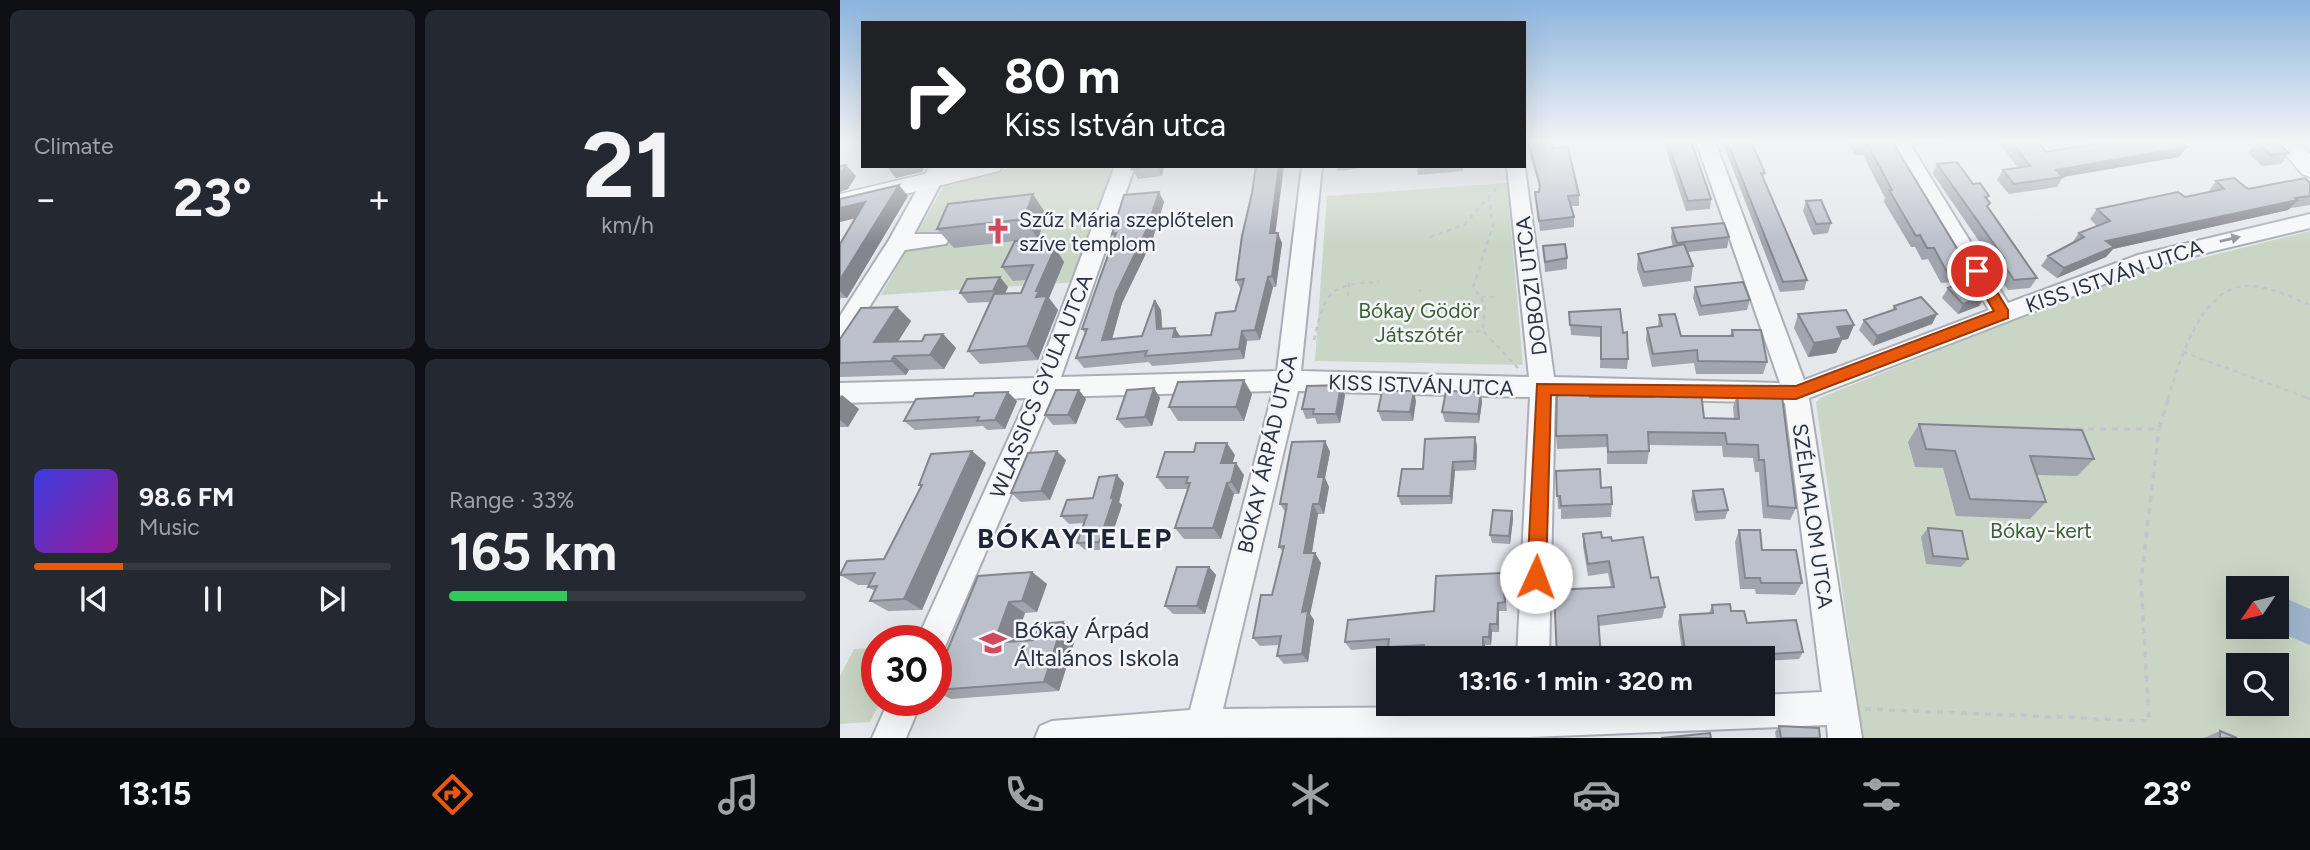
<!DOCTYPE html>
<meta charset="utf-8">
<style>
body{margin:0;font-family:Figtree,sans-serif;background:#242831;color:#f1f3f6;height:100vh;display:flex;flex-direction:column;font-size:26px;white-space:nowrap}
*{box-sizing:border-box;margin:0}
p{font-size:23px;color:#9ea1a6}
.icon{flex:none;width:38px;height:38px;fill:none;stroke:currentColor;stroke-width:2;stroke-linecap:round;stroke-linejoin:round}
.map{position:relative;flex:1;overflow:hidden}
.panel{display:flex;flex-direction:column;gap:10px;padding:10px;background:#0d0f14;width:840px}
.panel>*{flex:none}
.banner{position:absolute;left:21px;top:21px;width:665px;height:147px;border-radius:0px;box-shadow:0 7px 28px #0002;background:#202124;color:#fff;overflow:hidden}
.needle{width:46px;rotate:235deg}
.tools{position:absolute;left:1386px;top:576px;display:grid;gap:14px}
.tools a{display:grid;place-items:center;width:63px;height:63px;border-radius:0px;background:#171b24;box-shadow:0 7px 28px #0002;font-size:35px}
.speed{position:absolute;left:21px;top:625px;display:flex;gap:14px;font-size:35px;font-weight:700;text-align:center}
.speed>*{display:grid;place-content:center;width:91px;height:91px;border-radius:50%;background:#171b24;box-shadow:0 7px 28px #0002;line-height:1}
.speed .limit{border:10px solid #d22;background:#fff;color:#111}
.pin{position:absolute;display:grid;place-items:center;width:60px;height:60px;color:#fff;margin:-30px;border:4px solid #fff;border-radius:50%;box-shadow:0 2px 7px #0007}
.me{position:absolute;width:77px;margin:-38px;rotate:2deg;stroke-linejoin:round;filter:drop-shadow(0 0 5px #0008)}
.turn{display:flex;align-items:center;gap:24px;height:147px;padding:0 28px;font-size:32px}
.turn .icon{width:91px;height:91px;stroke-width:2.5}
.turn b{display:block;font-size:49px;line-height:60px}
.big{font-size:52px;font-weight:700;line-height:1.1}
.panel .widget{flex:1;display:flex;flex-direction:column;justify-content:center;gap:10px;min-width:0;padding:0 24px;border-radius:10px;background:#242831}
.panel .dial{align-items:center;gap:0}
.dial b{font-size:91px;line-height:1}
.song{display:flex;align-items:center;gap:21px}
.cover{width:84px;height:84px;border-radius:10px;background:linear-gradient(135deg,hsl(240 70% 55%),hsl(300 70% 35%))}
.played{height:7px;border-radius:4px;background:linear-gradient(90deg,#ea580c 25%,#363941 25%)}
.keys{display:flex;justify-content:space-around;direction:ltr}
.heat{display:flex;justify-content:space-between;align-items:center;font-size:38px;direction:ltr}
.charge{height:10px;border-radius:5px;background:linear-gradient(90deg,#34c759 33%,#363941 0)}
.panel .tiles{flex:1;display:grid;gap:10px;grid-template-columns:repeat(2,1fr)}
.trip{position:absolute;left:536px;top:646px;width:399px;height:70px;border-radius:0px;background:#171b24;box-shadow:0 7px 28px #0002;font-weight:700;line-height:70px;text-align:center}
.menu{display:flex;height:112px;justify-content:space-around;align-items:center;background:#090b0e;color:#9ea1a6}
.menu .icon{width:49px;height:49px}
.menu .on{color:#ea580c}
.menu b{font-size:32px;color:#f1f3f6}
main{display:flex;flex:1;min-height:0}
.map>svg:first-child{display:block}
.green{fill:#c9d6c5;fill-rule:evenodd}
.water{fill:#9fb4cc}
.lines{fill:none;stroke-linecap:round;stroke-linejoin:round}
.minor-casing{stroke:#a9aeb7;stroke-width:4}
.major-casing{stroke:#a3abb8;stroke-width:3}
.path-far1{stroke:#c2c5cb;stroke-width:2.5;stroke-dasharray:4.5 4.5;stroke-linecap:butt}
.path{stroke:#c2c5cb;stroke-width:3.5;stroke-dasharray:6 6;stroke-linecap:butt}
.minor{fill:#f7f8fa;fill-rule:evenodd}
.major{fill:#fff;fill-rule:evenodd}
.wall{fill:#a1a5ae}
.shaded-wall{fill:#83868d}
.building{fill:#bbc0ca;stroke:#83868d;stroke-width:2}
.oneway{fill:#9196a0}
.route{fill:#ea580c;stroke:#983908;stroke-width:2}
.labels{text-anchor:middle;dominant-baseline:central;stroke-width:5;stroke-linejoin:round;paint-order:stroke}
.poi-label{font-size:21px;fill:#2b3445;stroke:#f4f6f9;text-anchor:start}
.street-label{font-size:21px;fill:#2b3445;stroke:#f4f6f9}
.park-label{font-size:21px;fill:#3f6138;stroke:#f4f6f9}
.near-poi-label{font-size:24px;fill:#2b3445;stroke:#f4f6f9;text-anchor:start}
.district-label{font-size:28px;font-weight:bold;letter-spacing:2px;fill:#1d2536;stroke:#f4f6f9}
</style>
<main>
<section class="panel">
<div class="tiles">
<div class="widget"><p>Climate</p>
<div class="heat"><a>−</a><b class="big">23°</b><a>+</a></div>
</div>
<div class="widget dial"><b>21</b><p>km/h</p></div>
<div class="widget">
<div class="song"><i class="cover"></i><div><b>98.6 FM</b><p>Music</p></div></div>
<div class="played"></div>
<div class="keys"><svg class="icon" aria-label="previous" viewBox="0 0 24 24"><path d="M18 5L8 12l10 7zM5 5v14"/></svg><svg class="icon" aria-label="pause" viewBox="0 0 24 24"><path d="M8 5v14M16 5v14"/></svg><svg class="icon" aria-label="next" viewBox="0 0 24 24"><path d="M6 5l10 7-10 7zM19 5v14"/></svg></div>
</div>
<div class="widget"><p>Range · 33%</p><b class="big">165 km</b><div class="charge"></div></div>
</div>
</section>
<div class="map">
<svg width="1470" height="738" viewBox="0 0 1470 738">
<rect width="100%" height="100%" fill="#e4e7ec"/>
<path class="green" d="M177,166H276L237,282L41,295L105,184Z
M667,183L683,365L475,361L487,196Z
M1470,231V738H1023L976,402L982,397L1274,280ZM1398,588H1437V626H1398ZM1398,665H1437V704H1398Z
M37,648V700H41L30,722L0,724V676L14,649Z"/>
<path class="water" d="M1440,596L1470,609V645L1439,632Z"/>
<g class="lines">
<g class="minor-casing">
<path id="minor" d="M856,141H875L964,380L1149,310L1050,141H1068L1168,303L1298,255L1470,214V228L1311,266L969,398L1022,738H988L987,725L691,737L195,738L200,726L212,721L350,710L433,391L213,397L103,651L96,654V640H77L187,398L0,403V383L196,378L275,166H295L221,377L437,371L462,166H482L461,371L689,377L667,166H684V162L714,377L940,383ZM458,391L690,397L677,658H709L715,397L945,403L982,692L922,695V704L383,709Z
M90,166H110L74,234H106L109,239L106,244L65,250L8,341L0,344V316L49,240Z
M49,700H82L66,738H32Z"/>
</g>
<g class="major-casing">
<path id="major" d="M1434,141H1459L1470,154V177L1462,174Z
M118,166H163L159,171L0,210V194Z"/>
</g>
<path class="path-far1" d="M649,196L653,225L633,287L645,304L643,331L678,368
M590,237L624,225L660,184
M580,289V292
M508,296L509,283
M641,297H659
M627,332L643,331
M474,340C485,292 488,284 539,282
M1343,352L1470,399
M1328,399C1339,363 1361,285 1408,286C1430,286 1450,297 1470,305"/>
<path class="path" d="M1465,397L1470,399
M1224,429H1319L1329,397
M1025,709L1309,721L1301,580L1319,429"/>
<use href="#minor" class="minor"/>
<use href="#major" class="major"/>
</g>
<path class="wall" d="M686,141H710L712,148L739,195V206H731L734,217V227L700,231L695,192H699L700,190Z
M823,141H851L871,199L870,209L846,211Z
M882,141H911L925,173L923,178L967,280L964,290L940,292Z
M1007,141H1052L1130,270L1124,281L1101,283L1088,259L1082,260L1075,247H1071L1044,202L1045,198L1023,155H1015Z
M1072,141H1107L1106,143L1075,146Z
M1158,141H1197L1206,152L1347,147L1339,157L1223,177L1217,187L1169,194L1157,180L1163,170L1178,168Z
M1417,142L1449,153L1441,164L1422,166L1408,153Z
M1097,164L1133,184L1149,196L1147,199L1150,203L1148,206L1197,278L1190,288L1168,290L1154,269L1156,266L1093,174Z
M293,166H324L322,176L298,179L292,169Z
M497,166H516V169L498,171Z
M577,166H623V171L578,175Z
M1376,181L1408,189L1470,183V205L1451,208L1448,210L1273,249L1266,257L1217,278L1201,266L1208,256L1232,243L1239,233L1257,226L1250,219L1257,209L1345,197L1368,192Z
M319,192L324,202L312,241L282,303L272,339L302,336L321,310L322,329L335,328L340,336L371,335L395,311L401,290L396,280L436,233L442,243L436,287H433L420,340L407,341L404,359L312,366L309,362L244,368L236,358L245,333L242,329L274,237L272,234Z
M68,196L7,298H1L0,300V244L16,218L0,222Z
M966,201L991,223L988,233L973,235L963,211Z
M206,214L198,239L187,240L206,239L212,248H215L224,262L209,298L218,310L198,360L140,364L128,351L150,302L128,303L120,293L168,287L165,294L181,293L186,280L173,281L162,267L175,241L114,248L97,229Z
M832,228L889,237L887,248L848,252L853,266L851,281L803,287L797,269L798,254L833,247L831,238Z
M703,246L727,258V269L705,272Z
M855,287L910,300L907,310L859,316L853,298Z
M1108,288L1145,296L1139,306L1118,314L1102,298Z
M1054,306L1097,314L1092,324L1033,346L1019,330L1024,320L1052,310Z
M57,307L71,321L58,341H82L103,334L116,348L104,369L69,370L66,375L0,377V339Z
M729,312L783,333L788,359L787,369L760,368L761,337L731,335Z
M958,314L1014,325L1008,339L1002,340L996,353L968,357L954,328Z
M819,315L841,336H890L892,330L927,362L923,374H856L854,363L812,367L806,340L807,328L818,327Z
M314,388L320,398L312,426L285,428L277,419Z
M814,391L864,418L894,419L893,407L897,394L956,508L950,520L923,518L919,472H915L913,458L883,457L882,446L809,445V451L807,464H767V447L717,449L716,436L750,397H813Z
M412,394L404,421H338L329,407Z
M0,395L19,409L8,427H0Z
M505,395L500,423L477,424L475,418L466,419L462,409Z
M246,399L236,424L213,425L205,415Z
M177,401L165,429L147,430L143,426L75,430L64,421Z
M576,401L573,421H542L538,411Z
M642,402L639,423L605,422L602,412Z
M1079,424L1254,459L1237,476L1197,475L1206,502L1190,519L1116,516L1103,468L1075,467L1068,442Z
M485,441L490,452L485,478L489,487L484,514H478L472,553H475L481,563L470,614L474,620L468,662L444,664L437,656L439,645L420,646L413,638L432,595L443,552L439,547L446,513L440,504Z
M637,446L636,470L615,471L612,504L561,505L558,496L583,469Z
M132,451L146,463L82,610L48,611L30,601L35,591L28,587L29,585H18L0,575L44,559L81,487L79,485Z
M354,452L395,455L392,463L404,475L399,494H394L381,539H344L335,528L348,489H326L317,477Z
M226,460L210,500L181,502L171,493Z
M716,471L761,488L772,504L771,517L721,519V509H718Z
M284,483L279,502L282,505L267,550H245L237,543L244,523L229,524L221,516L253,498Z
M853,491L888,510L885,519L855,521L851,500Z
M672,511L673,519L670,544L652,543L650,535Z
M1088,528L1128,559L1121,567L1086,564L1081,537Z
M899,530L962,583L955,595L916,594L915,589H900L895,542Z
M743,534L772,541L811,578L825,607L822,618L759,626L717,658L771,587L768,573L748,576L743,546Z
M369,567L376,575L365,614H333L325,606Z
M192,572L207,584L197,612L185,613L175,642L194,640L223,622L237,633L219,691L111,699L96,692V678Z
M664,582L667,611H659V632H652L651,645H645V658H584V653L552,655L548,647L511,650L505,642L594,611Z
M872,605L891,611L907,623L963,652L959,659L922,661V658H843L838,622L840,615L869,613Z
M939,726L980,738H936L935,732Z
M1380,731L1397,738H1364Z"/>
<path class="shaded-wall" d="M1347,147L1339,157L1223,177L1216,170Z
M6,165L16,176L8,189L0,192V175Z
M54,166H85L82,172L56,178L48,168Z
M317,166H324L322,176Z
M439,166H444L434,244L430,233Z
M59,185L68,196L7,298L0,291V280Z
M319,192L324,202L312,241L282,303L269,350L262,340L276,293Z
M193,194L206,214L198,239L184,219Z
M1458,200L1448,210L1273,249L1266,257L1217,278L1224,268L1266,241Z
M25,202L35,213L0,222V208Z
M438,233L442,243L436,287L432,276Z
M206,239L214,250L215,248L224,262L209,298L218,310L198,360L187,346L196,297V291L201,249Z
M160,277L168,287L161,301L153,291Z
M428,277L433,287L420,340L415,330Z
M1145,296L1139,306L1118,314L1123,304Z
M315,300L321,310L323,339L317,329Z
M57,307L71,321L49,356L34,342Z
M1097,314L1092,324L1033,346L1037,336Z
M1014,325L1008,339L1002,340L996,353L968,357L974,343L997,327Z
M335,328L341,338L333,337Z
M402,331L407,341L404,359L399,349Z
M103,334L116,348L104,369L90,355Z
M54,356L69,370L66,375L51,361Z
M404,380L412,394L404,421L396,407Z
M501,385L505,395L500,423L496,414Z
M314,388L320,398L312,426L305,417Z
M239,390L246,399L236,424L228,415Z
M574,391L576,401L573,421L570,412Z
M168,392L177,401L165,429L155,420Z
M641,392L642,402L639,423L638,414Z
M2,395L19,409L8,427L0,420V398Z
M635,437L637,446L636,470L634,461Z
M485,441L490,452L485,478L489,487L484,514L479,504L478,477Z
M387,443L395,455L389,475L381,463Z
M132,451L146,463L82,610L64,599Z
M217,451L226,460L210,500L201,491Z
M613,462L615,471L612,504L610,496Z
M396,463L404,475L399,494L391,482Z
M277,475L284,483L279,502L282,505L267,550L259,542Z
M387,483L394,494L381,539L373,528Z
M473,504L478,514L470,563L464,553Z
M672,511L673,519L670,544L669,536Z
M475,553L481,563L470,614L474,620L468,662L462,654V612Z
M369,567L376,575L365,614L357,606Z
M192,572L207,584L197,612L182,601Z
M169,602L185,613L170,653L154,643Z
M658,603L659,611V632L657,624Z
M223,622L237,633L219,691L204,682Z
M650,624L652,632L651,645L649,637Z
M643,637L645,645V658H643Z"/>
<path class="building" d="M688,141H710L712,148L728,147L739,195L728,196L734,217L699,221L695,192H699L700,185Z
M827,141H851L871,199L848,201Z
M887,141H911L925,173H921L967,280L943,282Z
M1018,141H1052L1130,270L1107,272L1094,248H1087L1080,235L1076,236L1049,190H1052L1027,143L1019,144Z
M1171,141H1197L1206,152L1270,141H1340L1347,147L1216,170L1223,177L1174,184L1163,170L1190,166Z
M1433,141H1436L1449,153L1431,155L1417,142Z
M1117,162L1133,184L1140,183L1149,196L1145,197L1150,203L1147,206L1197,278L1174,280L1160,259L1164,258L1097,164Z
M6,165L0,175V166Z
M293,166H314L292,169Z
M416,166H439L430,233H438L432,276L428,277L415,330L402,331L399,349L305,356L307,351L236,358L247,329H242L251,303L276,233L272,234L284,195L319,192L306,231L276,293L262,340L302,336L315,300L317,329L335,328L333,337L371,335L376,313L395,311L404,279L396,280L402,236L412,193Z
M1394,178L1408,189L1465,178L1470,183V196L1455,198L1458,200L1266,241L1274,247L1224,268L1208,256L1244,237L1239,233L1270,221L1257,209L1338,192L1345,197L1384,189L1376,181Z
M59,185L0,280V244L25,202L0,208V199Z
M193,194L184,219L97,229L108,204Z
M981,200L991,223L976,224L966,201Z
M884,223L889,237L837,243L832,228Z
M206,239L201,249L215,248L196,291H199L196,297L207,296L187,346L128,351L154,294L181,293L193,265L162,267L175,241Z
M725,244L727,258L705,262L703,246Z
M844,244L853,266L804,272L798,254Z
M160,277L153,291L120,293L127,279Z
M1129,280L1145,296L1123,304L1108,288Z
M903,282L910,300L861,306L855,287Z
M1081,297L1097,314L1037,336L1024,320L1056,309L1054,306Z
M57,307L34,342L82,341L85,335L103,334L90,355L54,356L51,361L0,363V339L21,308Z
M780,309L783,333L787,332L788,359H761V327L730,325L729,312Z
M1006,310L1014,325L997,327L1002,338L974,343L958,314Z
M835,314L841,336H893L892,330H921L927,362L858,361L857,350L813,354L807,328L822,326L819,315Z
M404,380L396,407H329L338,382Z
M501,385L496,414H473L474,409H462L467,386Z
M314,388L305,417L277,419L287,390Z
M749,389L750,397H814V391L861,392L864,418L899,419L897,394L942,396L956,508L928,506L924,460H919L918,445L887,444L885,433L808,432L809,451L768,452L767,435L716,436L717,390Z
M216,390H239L228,415H205Z
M542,391H574L570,412L538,411Z
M606,391L641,392L638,414L602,412Z
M168,392L155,420L137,421L139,417L64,421L76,399L133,396L135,393Z
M1079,424L1242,430L1254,459L1190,456L1206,502L1130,499L1115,451L1086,449Z
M635,437L634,461L613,462L610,496H558L562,469H583L585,439Z
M485,441L478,477H484L479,504H473L464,553H475L462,612L468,611L462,654L437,656L441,636L413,638L421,595H432L444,546L439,547L447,504H440L452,442Z
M356,443H387L381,463H396L391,482L387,483L373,528H335L350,483H346L348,477H317L325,452H354Z
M132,451L64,599L30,601L37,586L28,587L35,573L0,575L7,561L44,559L82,485H79L91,454Z
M217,451L201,491L171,493L188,453Z
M760,469L761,488L771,487L772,504L721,506L720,496H717L716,471Z
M277,475L271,498L274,497L259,542L237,543L247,515L221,516L227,500L253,498L259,477Z
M883,489L888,510L857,512L853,491Z
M653,510L672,511L669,536L650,535Z
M1088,528L1122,531L1128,559L1093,556Z
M899,530H920L922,550H956L962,583H921L920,578H905Z
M761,532L762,538L771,537L772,541L803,537L811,578L818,577L825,607L758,616L761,658H717L714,590L774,587L769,561L748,564L743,534Z
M337,567H369L357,606H325Z
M192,572L182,601L169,602L154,643L194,640L200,624L223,622L204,682L96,690V678L138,576Z
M662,573L665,602L658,603L657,624H650L649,637H643V658H607V655L583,657L584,645L548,647L549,639L505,642L508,620L594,611L596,576Z
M890,604L891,611H904L907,623L956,620L963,652L913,655V658H846L840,615L873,613L872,605Z
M939,726L979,728L980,738H941Z
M1380,731L1397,738H1380Z
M870,733L871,738H821Z"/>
<defs><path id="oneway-solid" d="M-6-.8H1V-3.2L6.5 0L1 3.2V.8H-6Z" transform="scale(1.75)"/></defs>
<use class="oneway" href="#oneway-solid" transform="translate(1390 239) rotate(-13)"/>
<linearGradient id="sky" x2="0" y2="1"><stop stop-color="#8bb4dd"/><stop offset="0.58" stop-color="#f3f4f6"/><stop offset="1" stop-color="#f3f4f6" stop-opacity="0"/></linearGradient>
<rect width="1470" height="244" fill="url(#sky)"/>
<path class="route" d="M1137,266L1142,267L1168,310V318L956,399L711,395L706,577L703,584L696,586L689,584L687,577L697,384L956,386L1154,311L1130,271Z"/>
<defs>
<g id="church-bare" transform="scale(2.1)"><path d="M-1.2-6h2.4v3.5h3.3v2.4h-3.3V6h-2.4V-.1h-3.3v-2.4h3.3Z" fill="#d1495b" stroke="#f4f6f9" stroke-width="2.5" paint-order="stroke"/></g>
<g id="school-bare" transform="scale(2.1)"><path d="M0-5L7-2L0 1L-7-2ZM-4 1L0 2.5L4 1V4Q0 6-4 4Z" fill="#d1495b" stroke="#f4f6f9" stroke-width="2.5" paint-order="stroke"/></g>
</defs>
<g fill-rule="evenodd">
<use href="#church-bare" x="158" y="231"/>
<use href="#school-bare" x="153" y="643"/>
</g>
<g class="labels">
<g class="poi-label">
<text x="179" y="219">Szűz Mária szeplőtelen<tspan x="179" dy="24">szíve templom</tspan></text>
</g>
<g class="street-label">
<text transform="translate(1274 276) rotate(-19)">KISS ISTVÁN UTCA</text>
<text transform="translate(691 286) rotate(-97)">DOBOZI UTCA</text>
<text transform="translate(581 385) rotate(2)">KISS ISTVÁN UTCA</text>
<text transform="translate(201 386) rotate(-68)">WLASSICS GYULA UTCA</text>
<text transform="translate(427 454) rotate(-77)">BÓKAY ÁRPÁD UTCA</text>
<text transform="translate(973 516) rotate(82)">SZÉLMALOM UTCA</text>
</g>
<g class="park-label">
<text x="579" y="310">Bókay Gödör<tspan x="579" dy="24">Játszótér</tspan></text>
<text x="1201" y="530">Bókay-kert</text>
</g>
<g class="near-poi-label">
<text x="174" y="629">Bókay Árpád<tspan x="174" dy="28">Általános Iskola</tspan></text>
</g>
<g class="district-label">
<text x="235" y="538">BÓKAYTELEP</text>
</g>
</g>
</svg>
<div class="tools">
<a><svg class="needle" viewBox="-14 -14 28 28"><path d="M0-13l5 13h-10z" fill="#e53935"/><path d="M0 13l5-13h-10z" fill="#9ea1a6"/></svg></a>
<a><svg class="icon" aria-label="search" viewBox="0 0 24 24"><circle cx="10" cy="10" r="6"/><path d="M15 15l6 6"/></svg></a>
</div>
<div class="speed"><div class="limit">30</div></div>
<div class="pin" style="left:1137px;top:271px;background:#d93025"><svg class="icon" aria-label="arrive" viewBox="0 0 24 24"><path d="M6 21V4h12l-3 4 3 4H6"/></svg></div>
<svg class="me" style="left:696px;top:577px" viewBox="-20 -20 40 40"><circle r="19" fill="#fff"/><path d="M0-13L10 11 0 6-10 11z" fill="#ea580c"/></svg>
<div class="trip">13:16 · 1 min · 320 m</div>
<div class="banner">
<div class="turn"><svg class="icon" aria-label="right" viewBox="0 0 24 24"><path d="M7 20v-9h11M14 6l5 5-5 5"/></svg><div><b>80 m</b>Kiss István utca</div></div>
</div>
</div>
</main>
<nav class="menu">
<b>13:15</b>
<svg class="icon on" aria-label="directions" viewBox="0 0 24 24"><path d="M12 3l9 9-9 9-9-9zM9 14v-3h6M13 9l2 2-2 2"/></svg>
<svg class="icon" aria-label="music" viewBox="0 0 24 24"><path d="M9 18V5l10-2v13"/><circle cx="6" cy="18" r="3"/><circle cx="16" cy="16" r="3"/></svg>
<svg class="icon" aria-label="phone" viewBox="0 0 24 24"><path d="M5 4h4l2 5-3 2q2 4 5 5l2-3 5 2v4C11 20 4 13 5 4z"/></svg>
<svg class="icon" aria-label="climate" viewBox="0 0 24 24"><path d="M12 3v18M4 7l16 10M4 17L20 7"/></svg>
<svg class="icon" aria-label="car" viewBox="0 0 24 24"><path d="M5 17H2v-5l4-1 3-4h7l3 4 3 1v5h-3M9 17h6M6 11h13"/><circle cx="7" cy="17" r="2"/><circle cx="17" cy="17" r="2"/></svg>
<svg class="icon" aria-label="filters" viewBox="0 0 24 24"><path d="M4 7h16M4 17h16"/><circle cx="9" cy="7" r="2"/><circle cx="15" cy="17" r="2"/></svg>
<b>23°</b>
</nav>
